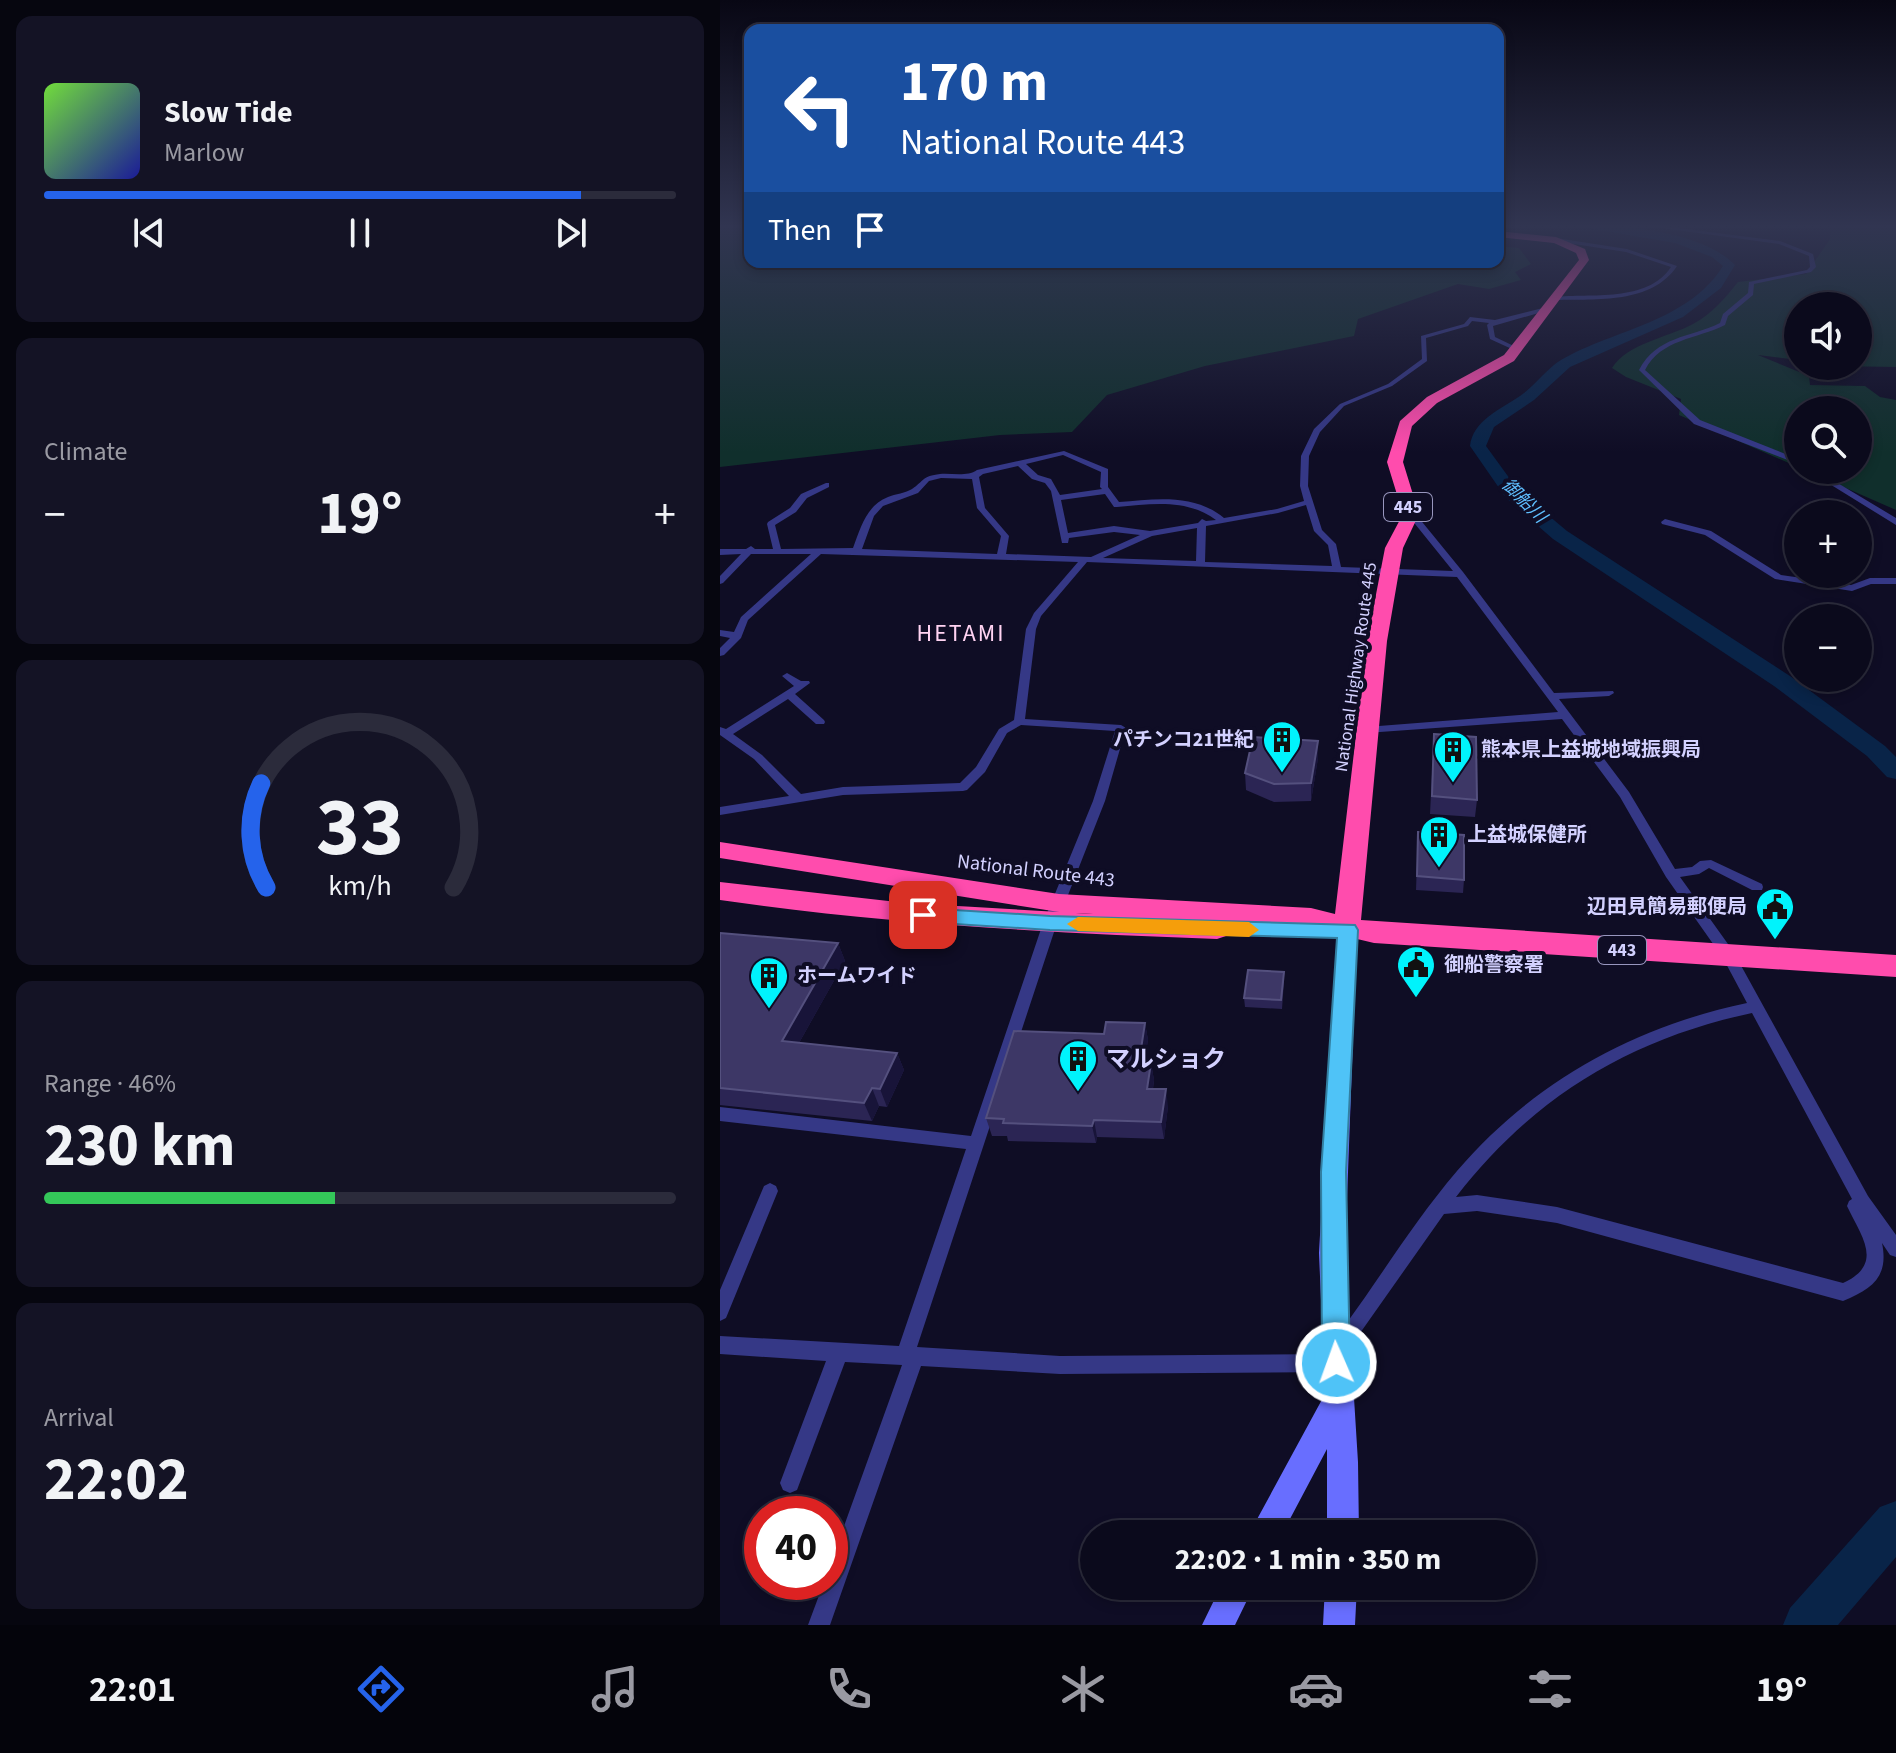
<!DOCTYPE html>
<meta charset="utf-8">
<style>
body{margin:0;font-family:"Source Sans 3","Noto Sans JP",sans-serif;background:#141325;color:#f1f3f6;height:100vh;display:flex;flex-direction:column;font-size:30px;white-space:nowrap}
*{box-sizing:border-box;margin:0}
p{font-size:26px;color:#9a9aa3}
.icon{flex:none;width:44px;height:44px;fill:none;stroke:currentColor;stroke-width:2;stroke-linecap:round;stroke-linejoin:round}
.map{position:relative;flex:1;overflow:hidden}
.sheet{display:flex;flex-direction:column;gap:16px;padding:16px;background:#06060f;width:720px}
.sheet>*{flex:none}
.banner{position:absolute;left:24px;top:24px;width:760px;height:244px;border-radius:16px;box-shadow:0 4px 12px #0003,0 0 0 2px #2b2b3b;background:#1a4fa0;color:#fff;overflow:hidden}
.fabs{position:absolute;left:1064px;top:292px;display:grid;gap:16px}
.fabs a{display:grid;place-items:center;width:88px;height:88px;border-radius:50%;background:#0b0a1c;box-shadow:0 4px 12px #0003,0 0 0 2px #2b2b3b;font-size:40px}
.speed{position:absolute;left:24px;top:1496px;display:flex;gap:16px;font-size:40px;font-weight:700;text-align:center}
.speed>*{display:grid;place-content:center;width:104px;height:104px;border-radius:50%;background:#0b0a1c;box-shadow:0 4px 12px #0003,0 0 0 2px #2b2b3b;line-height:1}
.speed .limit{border:12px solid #d22;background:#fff;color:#111}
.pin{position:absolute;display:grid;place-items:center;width:68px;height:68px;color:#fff;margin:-34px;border-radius:16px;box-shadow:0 4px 12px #0006}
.me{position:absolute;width:88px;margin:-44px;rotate:358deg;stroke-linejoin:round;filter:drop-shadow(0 0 6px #0008)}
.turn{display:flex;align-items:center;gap:28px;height:168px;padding:0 24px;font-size:36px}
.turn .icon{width:104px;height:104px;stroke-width:2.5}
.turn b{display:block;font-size:56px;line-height:68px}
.then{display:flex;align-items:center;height:76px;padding:0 24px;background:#0003;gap:16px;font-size:30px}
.big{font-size:60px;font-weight:700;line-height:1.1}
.sheet .tile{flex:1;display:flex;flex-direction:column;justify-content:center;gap:12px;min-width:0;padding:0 28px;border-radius:16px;background:#141325}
.sheet .dial{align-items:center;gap:0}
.dial svg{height:208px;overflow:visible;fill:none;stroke:#2b2b3b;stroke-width:7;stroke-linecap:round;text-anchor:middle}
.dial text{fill:#f1f3f6;stroke:none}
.song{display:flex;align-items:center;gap:24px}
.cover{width:96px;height:96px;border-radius:12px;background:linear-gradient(135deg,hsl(100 70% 55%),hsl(240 70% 35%))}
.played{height:8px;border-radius:4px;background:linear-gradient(90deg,#2563eb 85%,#2b2b3b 85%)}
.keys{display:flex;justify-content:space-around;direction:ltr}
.heat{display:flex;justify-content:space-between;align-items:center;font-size:44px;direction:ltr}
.charge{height:12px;border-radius:6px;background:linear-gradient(90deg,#34c759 46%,#2b2b3b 0)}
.trip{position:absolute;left:360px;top:1520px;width:456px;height:80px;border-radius:40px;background:#0b0a1c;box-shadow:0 4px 12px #0003,0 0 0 2px #2b2b3b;font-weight:700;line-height:80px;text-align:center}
.tab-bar{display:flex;height:128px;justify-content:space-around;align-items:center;background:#04040b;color:#9a9aa3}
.tab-bar .icon{width:56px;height:56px}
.tab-bar .selected{color:#2563eb}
.tab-bar b{font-size:36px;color:#f1f3f6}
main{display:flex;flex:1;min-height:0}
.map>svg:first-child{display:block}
.green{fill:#102f2c;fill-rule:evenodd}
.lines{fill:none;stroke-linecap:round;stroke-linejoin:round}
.river{fill:#092448;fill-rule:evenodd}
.street{fill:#353886;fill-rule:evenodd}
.secondary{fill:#686eff;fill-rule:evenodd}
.highway{fill:#ff4cad;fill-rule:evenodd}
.wall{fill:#2b2554}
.shaded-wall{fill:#181439}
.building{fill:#3d3766;stroke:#54507e;stroke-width:2}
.route{fill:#4fc3f7;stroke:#337fa1;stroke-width:2}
.slow{fill:#f59e0b}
.labels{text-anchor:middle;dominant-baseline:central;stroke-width:8;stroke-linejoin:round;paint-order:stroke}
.far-water-label{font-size:18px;font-style:italic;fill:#5fbfff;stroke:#0f0d25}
.shield{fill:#0f0d25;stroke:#9896be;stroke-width:2}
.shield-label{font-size:18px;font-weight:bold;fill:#d3d1ff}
.far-street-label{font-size:18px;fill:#d3d1ff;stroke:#0f0d25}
.poi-label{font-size:20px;font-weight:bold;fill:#d3d1ff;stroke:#0f0d25;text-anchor:start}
.street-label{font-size:20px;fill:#d3d1ff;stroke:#0f0d25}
.quarter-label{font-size:24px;letter-spacing:2px;fill:#ffd3f2;stroke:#0f0d25}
.near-poi-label{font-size:24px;font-weight:bold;fill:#d3d1ff;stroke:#0f0d25;text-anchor:start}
</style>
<main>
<section class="sheet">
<div class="tile">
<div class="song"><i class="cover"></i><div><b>Slow Tide</b><p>Marlow</p></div></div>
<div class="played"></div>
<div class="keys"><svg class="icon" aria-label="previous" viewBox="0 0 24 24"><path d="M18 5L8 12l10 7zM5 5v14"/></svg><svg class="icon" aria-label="pause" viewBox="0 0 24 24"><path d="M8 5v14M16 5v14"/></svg><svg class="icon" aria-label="next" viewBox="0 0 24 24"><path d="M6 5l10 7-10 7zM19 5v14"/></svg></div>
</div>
<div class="tile"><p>Climate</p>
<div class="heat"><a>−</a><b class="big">19°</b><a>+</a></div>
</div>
<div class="tile dial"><svg viewBox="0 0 100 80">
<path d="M14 69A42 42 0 1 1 86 69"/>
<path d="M14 69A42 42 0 0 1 12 29" stroke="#2563eb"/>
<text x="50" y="56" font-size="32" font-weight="700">33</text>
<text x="50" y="72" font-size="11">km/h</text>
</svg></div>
<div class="tile"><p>Range · 46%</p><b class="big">230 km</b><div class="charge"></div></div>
<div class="tile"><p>Arrival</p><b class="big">22:02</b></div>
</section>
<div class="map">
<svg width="1176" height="1625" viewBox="0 0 1176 1625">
<rect width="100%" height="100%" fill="#0f0d25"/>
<path class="green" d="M0,224H30V262H778V246L799,248L811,264L795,272L801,280L769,289L738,284L638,319L634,336L485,366L387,395L352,432L280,435L0,467Z
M1110,224H1176V367L1115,366H1138V306H1078V360L1038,355L1089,376L1090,385L1145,386L1160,397L1176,400V510L959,415L961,399L906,377L892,368C908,343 947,338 973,324C992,314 1005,298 1018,282L1086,274L1110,239ZM1078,410H1138V470H1078Z"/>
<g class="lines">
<path class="river" d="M845,224C893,224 980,229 1015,265L1001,288L963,317L850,367L814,400L774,427L766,446L798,490L847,531L1070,676L1165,746L1176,757V779L1167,777L1147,756L1054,686L833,539L786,498L750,446C753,420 780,410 800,396C815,386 826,369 841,360C895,329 968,322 1003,266L992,257L955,243Z
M1176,1501V1557L1118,1625H1063L1070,1608L1160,1507Z"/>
<path class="street" d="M912,224H927L1060,241L1093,254L1096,267L1091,272L1034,284L1033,295L1008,316L1005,325C977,339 941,339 925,370L980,420L1078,459V464L974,424L919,370C937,336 969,338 1000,323L1003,314L1028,293L1029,282L1087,270L1090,267L1089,256L1059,244Z
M836,238L907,249L957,266C932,304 876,299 836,300L834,297C871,293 927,303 951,267L906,252L834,241Z
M827,307L829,310L773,326L775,337L798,348V350H794L770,339L767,325L769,323L752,321L748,326L706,338L707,361L672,386L624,406L600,432L589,456L588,486L602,530L616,544L621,567L733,571L687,514L694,512L743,572L834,693L893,691L894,693L889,696L839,699L909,792L955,869L972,867L980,861L991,860L1042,884L1043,887L1042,890H1032L989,868L979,874L960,877L1013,951L1148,1196L1176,1235V1257L1170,1255L1162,1243C1169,1277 1152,1289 1123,1301L837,1223L757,1211L724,1214L638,1336L617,1346L611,1343L608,1337L611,1331L626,1324C663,1273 696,1219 737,1171C813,1082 913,1027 1027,1003L1003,958L946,877L900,797L842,719L646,733L641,730L646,727L838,712L737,577L367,562L321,616L316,629L305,719L401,725L406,728L385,801L337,923L197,1347L340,1356L616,1354L623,1356L625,1363L623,1370L616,1372L340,1374L201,1366L110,1625H88L104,1582H110V1565L182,1365L125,1362L77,1490L70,1493L63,1490L60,1483L106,1361L0,1354V1336L179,1346L246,1149L0,1121V1107L251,1136L323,923L373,801L395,731L301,725L287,733L265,772L247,790L243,791L123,795L0,815V807L69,796L34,759L0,735V727L6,729L74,686L62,676L67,673L81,681H89L90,683L75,694L104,720L105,722L104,724H96L68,699L13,734L42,755L81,794L123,787L240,783L256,767L279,729L294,720L306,629L314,613L358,562L101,554L28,620L21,638L4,655L0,656V648L10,638L0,636V630L14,632L21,617L91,554H31L3,583L0,584V576L21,554L0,555V549H26L31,546L35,549H53L47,524L48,522L70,508L81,494L106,483H109V487L87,498L76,512L55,525L61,549L133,548C141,527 146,506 168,497C175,494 186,493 192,489C204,481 202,476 220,474C232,473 247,477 257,470L344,451L388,469V487L399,502C435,499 474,493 504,518L557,509L584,501L580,486L581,456L594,429L620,404L668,384L702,359L701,336L744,324L750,317L775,320ZM343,455L381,472L380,487L382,489L340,495L331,479L318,475L306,464ZM298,466L312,479L325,483L331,491L342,543H348L349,538L394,532L420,535L371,557L286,554L289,536L265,508L259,477L263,474ZM221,478L252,479L257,508L281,536L277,554L142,549L154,516L163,506L198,493L209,481ZM385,494L394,507H397C431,504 466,498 496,520L486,521L482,519L478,523L430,531L394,526L348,533L341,500ZM586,505L594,531L608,545L612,566L485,562L486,526L558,513ZM477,528L476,561L383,558L432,536ZM1032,1013L1132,1199L1129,1201L1127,1206C1141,1236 1165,1264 1123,1283L837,1207L757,1195L736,1197C813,1097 910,1039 1032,1013Z
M1087,470H1096L1176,518V525Z
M945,519L991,531L1061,575L1131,585L1150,578H1176V584H1151L1132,591L1055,579L985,535L942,524L941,522Z
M50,1183L56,1186L58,1191L6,1318L0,1321V1290L44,1186Z"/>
<path class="secondary" d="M627,923L634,925L637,930L625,1253L638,1462L639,1534H607V1449L562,1534H529L605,1394L599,1253L617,930L620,925Z
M501,1586H534L515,1625H482Z
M605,1586H637L635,1625H603Z"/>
<path class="highway" d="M778,231L836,237L865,249L869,260L794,361L717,403L692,426L683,462L699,514L683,548L667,641L641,920L1176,955V977L654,943C603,931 561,926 507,923L510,929L506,936L497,939C331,933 165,924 0,900V882L186,903L373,914L339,912L0,858V842L339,894L591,908L615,914L647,641L665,548L683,514L667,462L680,421L707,397L784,355L859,260L856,253L834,243L778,237Z"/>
</g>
<path class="wall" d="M714,734L757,800L755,817L710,814Z
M598,758L591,801L554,802L526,790L525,773Z
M698,832L744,880L743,893L696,890Z
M0,933L118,943L125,961L79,1043L177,1053L184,1070L167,1107L159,1106L152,1121L0,1105Z
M564,981L562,1009L525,1007L524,998Z
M425,1023L428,1040L424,1062L431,1063L434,1080L433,1089L448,1106L444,1139L377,1137L376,1143L288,1141L287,1136H272L266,1118L384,1034Z"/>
<path class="shaded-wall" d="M598,741V758L591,801V783Z
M118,943L125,961L70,1059L62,1041Z
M425,1023L428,1040L421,1080L419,1062Z
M177,1053L184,1070L167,1107L160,1089Z
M431,1063L434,1080L430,1106L427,1089Z
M152,1088L159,1106L152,1121L144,1103Z
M446,1089L448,1106L444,1139L441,1122Z
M374,1120L377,1137L376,1143L372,1126Z"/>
<path class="building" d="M714,734L756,737L757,800L712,796Z
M533,737L598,741L591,783L554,784L525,773Z
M698,832L744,835V880L697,876Z
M0,933L118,943L62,1041L177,1053L160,1089L152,1088L144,1103L0,1088Z
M528,970L564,972L561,1000L524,998Z
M386,1022L425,1023L419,1062L431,1063L427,1089H446L441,1122L374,1120L372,1126L283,1123L284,1119L266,1118L294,1031L384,1034Z"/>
<linearGradient id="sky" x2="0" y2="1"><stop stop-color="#080714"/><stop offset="0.5" stop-color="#313551"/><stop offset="1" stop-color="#313551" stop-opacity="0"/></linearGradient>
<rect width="1176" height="452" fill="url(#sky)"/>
<path class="route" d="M203,908L330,916L635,925L638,930L626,1172L630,1363L626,1373L616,1377L606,1373L602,1363L601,1172L617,938L330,930L203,922L193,915Z"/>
<path class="slow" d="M358,917L529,922L539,930L529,937L358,931L347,924Z"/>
<defs>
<g id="building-pin" transform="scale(2)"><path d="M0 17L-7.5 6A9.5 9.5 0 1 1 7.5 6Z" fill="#00f3fc" stroke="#0f0d25"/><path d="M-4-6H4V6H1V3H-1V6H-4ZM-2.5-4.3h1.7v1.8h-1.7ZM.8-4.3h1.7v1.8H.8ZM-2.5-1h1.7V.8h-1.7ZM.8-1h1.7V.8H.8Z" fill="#111"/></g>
<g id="civic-pin" transform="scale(2)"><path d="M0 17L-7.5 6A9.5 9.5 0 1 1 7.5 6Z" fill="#00f3fc" stroke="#0f0d25"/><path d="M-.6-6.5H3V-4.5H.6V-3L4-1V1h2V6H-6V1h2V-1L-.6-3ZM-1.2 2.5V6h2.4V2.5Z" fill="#111"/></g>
</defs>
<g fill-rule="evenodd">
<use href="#building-pin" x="562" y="740"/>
<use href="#building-pin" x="733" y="750"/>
<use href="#building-pin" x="719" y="835"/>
<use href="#civic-pin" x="1055" y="907"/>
<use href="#civic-pin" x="696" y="965"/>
<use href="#building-pin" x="49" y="976"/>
<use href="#building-pin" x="358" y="1059"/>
</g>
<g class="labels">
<g class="far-water-label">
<text transform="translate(804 501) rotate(45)">御船川</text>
</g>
<g class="shield">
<rect x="664" y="493" width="48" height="28" rx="6"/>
<rect x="878" y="936" width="48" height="28" rx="6"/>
</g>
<g class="shield-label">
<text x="688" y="507">445</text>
<text x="902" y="950">443</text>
</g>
<g class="far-street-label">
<text transform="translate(636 667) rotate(-82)">National Highway Route 445</text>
</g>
<g class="poi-label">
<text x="534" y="740" text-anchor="end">パチンコ21世紀</text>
<text x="761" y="750">熊本県上益城地域振興局</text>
<text x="747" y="835">上益城保健所</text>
<text x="1027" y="907" text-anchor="end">辺田見簡易郵便局</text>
<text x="724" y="965">御船警察署</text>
<text x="77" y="976">ホームワイド</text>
</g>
<g class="street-label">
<text transform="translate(316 871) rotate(7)">National Route 443</text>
</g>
<g class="quarter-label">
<text x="241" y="633">HETAMI</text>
</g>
<g class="near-poi-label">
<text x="386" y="1059">マルショク</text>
</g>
</g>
</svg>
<div class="fabs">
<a><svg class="icon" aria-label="sound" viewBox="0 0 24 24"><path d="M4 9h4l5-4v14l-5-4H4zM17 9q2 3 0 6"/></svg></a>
<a><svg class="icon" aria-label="search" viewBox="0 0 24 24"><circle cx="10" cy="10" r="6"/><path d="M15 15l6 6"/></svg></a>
<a>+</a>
<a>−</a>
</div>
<div class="speed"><div class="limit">40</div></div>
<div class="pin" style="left:203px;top:915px;background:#d93025"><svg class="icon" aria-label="arrive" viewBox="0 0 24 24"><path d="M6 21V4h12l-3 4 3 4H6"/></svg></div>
<svg class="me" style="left:616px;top:1363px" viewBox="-20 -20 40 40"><circle r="17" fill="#4fc3f7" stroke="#fff" stroke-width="3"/><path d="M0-11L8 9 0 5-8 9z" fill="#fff"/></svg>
<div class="trip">22:02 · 1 min · 350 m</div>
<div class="banner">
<div class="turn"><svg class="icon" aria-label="left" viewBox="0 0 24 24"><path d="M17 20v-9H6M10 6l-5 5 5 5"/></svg><div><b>170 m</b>National Route 443</div></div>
<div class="then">Then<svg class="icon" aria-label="arrive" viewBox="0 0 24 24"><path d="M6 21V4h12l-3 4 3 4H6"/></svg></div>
</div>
</div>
</main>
<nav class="tab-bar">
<b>22:01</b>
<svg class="icon selected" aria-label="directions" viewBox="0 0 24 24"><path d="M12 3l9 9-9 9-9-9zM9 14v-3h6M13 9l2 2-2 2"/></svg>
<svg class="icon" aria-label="music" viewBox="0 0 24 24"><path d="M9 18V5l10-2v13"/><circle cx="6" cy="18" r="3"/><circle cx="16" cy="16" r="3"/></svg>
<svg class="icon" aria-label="phone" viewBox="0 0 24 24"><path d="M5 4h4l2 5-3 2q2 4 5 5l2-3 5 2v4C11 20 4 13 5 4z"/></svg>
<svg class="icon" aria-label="climate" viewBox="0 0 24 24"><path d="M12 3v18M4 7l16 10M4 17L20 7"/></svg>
<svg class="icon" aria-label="car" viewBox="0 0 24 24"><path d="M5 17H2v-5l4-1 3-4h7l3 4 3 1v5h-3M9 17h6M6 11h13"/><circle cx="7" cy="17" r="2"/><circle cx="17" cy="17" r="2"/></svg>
<svg class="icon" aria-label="filters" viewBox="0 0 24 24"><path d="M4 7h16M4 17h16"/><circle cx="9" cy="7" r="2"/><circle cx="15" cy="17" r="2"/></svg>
<b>19°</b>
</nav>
